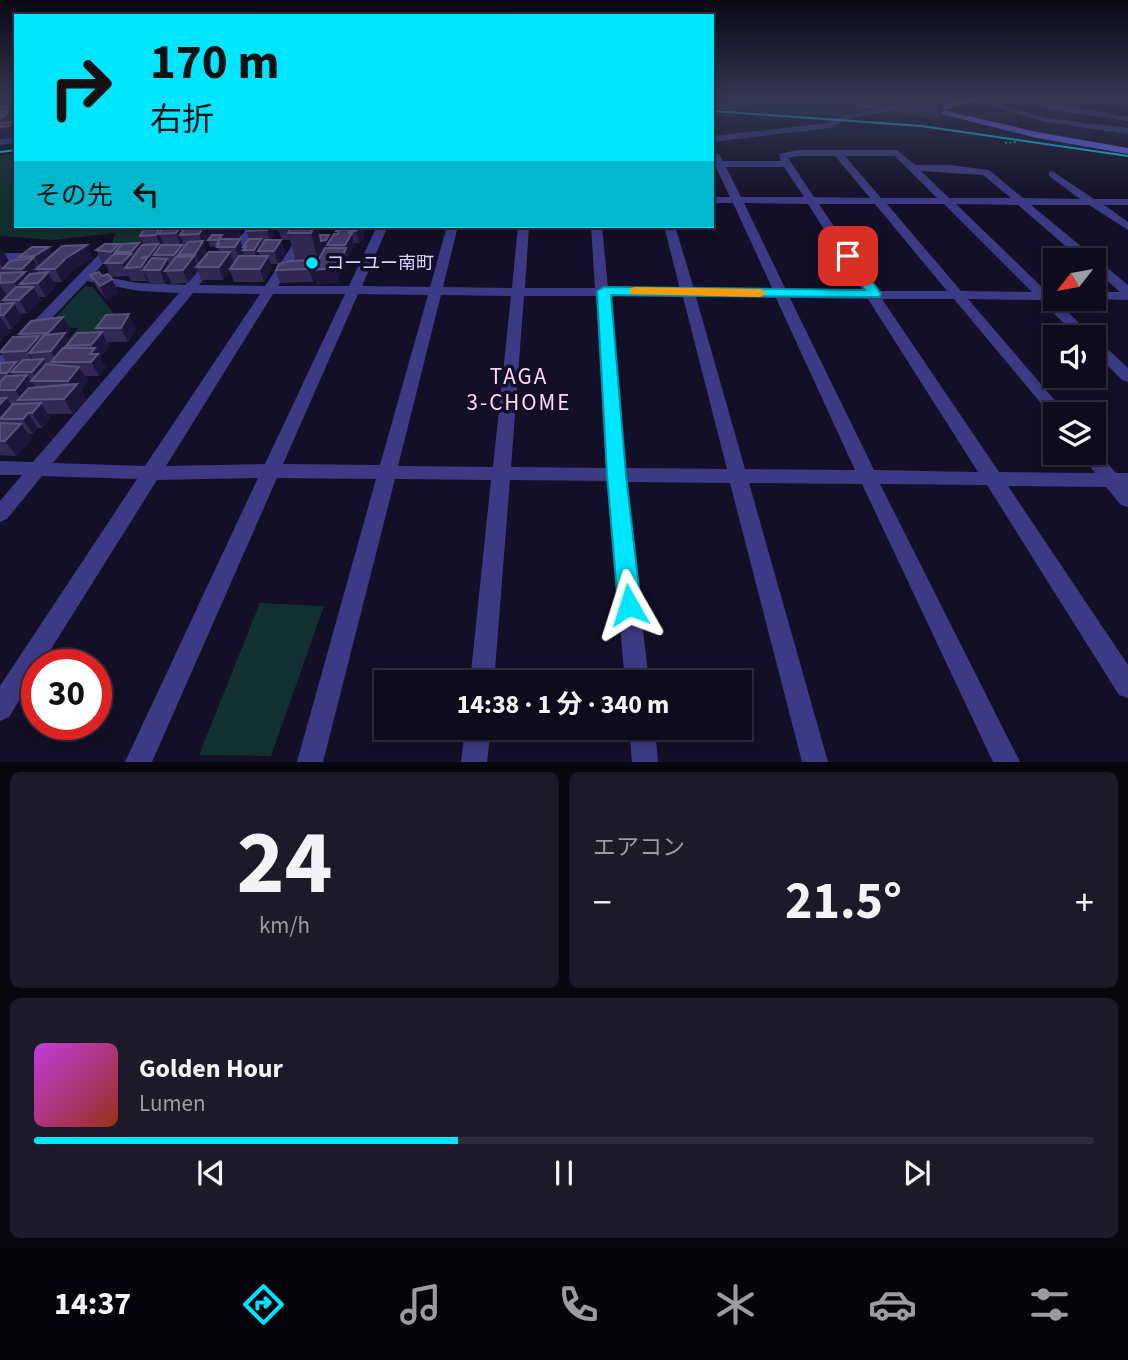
<!DOCTYPE html>
<html lang="ja">
<meta charset="utf-8">
<style>
body{margin:0;font-family:"Source Sans 3","Noto Sans JP",sans-serif;background:#1c1929;color:#f1f3f6;height:100vh;display:flex;flex-direction:column;font-size:26px;white-space:nowrap}
*{box-sizing:border-box;margin:0}
p{font-size:23px;color:#9b9ba3}
.icon{flex:none;width:38px;height:38px;fill:none;stroke:currentColor;stroke-width:2;stroke-linecap:round;stroke-linejoin:round}
.map{position:relative;height:762px;overflow:hidden}
.drawer{display:flex;flex-direction:column;gap:10px;padding:10px;background:#08060f;flex:1}
.drawer>*{flex:none}
.hud{position:absolute;left:14px;top:14px;width:700px;height:214px;border-radius:0px;box-shadow:0 4px 10px #0003,0 0 0 2px #2e2b3b;background:#00e5ff;color:#111;overflow:hidden}
.needle{width:46px;rotate:239deg}
.buttons{position:absolute;left:1043px;top:248px;display:grid;gap:14px}
.buttons a{display:grid;place-items:center;width:63px;height:63px;border-radius:0px;background:#0e0b1c;box-shadow:0 4px 10px #0003,0 0 0 2px #2e2b3b;font-size:35px}
.speed{position:absolute;left:21px;top:649px;display:flex;gap:14px;font-size:35px;font-weight:700;text-align:center}
.speed>*{display:grid;place-content:center;width:91px;height:91px;border-radius:50%;background:#0e0b1c;box-shadow:0 4px 10px #0003,0 0 0 2px #2e2b3b;line-height:1}
.speed .limit{border:10px solid #d22;background:#fff;color:#111}
.pin{position:absolute;display:grid;place-items:center;width:60px;height:60px;color:#fff;margin:-30px;border-radius:14px;box-shadow:0 4px 10px #0006}
.me{position:absolute;width:77px;margin:-38px;rotate:354deg;stroke-linejoin:round;filter:drop-shadow(0 0 5px #0008)}
.turn{display:flex;align-items:center;gap:24px;height:147px;padding:0 21px;font-size:32px}
.turn .icon{width:91px;height:91px;stroke-width:2.5}
.turn b{display:block;font-size:49px;line-height:60px}
.then{display:flex;align-items:center;height:66px;padding:0 21px;background:#0003;gap:14px;font-size:26px}
.big{font-size:52px;font-weight:700;line-height:1.1}
.drawer .widget{flex:1;display:flex;flex-direction:column;justify-content:center;gap:10px;min-width:0;padding:0 24px;border-radius:10px;background:#1c1929}
.drawer .dial{align-items:center;gap:0}
.dial b{font-size:91px;line-height:1}
.song{display:flex;align-items:center;gap:21px}
.cover{width:84px;height:84px;border-radius:10px;background:linear-gradient(135deg,hsl(290 70% 55%),hsl(10 70% 35%))}
.played{height:7px;border-radius:4px;background:linear-gradient(90deg,#00e5ff 40%,#2e2b3b 40%)}
.keys{display:flex;justify-content:space-around;direction:ltr}
.heat{display:flex;justify-content:space-between;align-items:center;font-size:38px;direction:ltr}
.drawer .tiles{flex:1;display:grid;gap:10px;grid-template-columns:1fr 1fr}
.widget:last-child{grid-column:span 2}
.trip{position:absolute;left:374px;top:670px;width:378px;height:70px;border-radius:0px;background:#0e0b1c;box-shadow:0 4px 10px #0003,0 0 0 2px #2e2b3b;font-weight:700;line-height:70px;text-align:center}
.menu{display:flex;height:112px;justify-content:space-around;align-items:center;background:#06040b;color:#9b9ba3}
.menu .icon{width:49px;height:49px}
.menu .active{color:#00e5ff}
.menu b{font-size:32px;color:#f1f3f6}
.map>svg:first-child{display:block}
.green{fill:#12302f}
.lines{fill:none;stroke-linecap:round;stroke-linejoin:round}
.path{stroke:#2fb8b0;stroke-width:2;stroke-dasharray:2 2.5;stroke-linecap:butt}
.lane{stroke:#3d3a85;stroke-width:4.5}
.street{fill:#3d3a85;fill-rule:evenodd}
.secondary{fill:#6f6bff;fill-rule:evenodd}
.tram{stroke:#00e5ff;stroke-width:2}
.wall{fill:#312854}
.shaded-wall{fill:#1d163a}
.building{fill:#433a66;stroke:#5a527e;stroke-width:2}
.route{fill:#00e5ff;stroke:#0095a6;stroke-width:2}
.slow{fill:#f59e0b}
.poi-dot{fill:#00e5ff;stroke:#130f26;stroke-width:2.5}
.labels{text-anchor:middle;dominant-baseline:central;stroke-width:7;stroke-linejoin:round;paint-order:stroke}
.far-poi-label{font-size:18px;fill:#d9d4ff;stroke:#130f26;text-anchor:start}
.neighbourhood-label{font-size:23px;letter-spacing:2px;fill:#ffd6f0;stroke:#130f26}
</style>
<div class="map">
<svg width="1128" height="762" viewBox="0 0 1128 762">
<rect width="100%" height="100%" fill="#130f26"/>
<path class="green" d="M712,98L801,100L859,107L884,101L894,103L840,116L712,109Z
M16,153V226H226C209,229 193,228 176,230C152,234 137,248 111,248L115,233L53,240L0,236V155Z
M85,286L93,287L117,318L99,344L63,345L78,328L46,327Z
M260,603L324,606L271,756L199,755Z"/>
<g class="lines">
<path class="path" d="M1005,143L1016,142"/>
<path class="lane" d="M884,99L860,106L890,108"/>
<path class="street" d="M964,98H977L1046,118L1128,128V134L1045,122Z
M1009,98H1024L1128,117V121L1055,110Z
M1074,98L1128,103V107L1078,100Z
M910,103L913,107L848,119L830,128L712,142V136L828,123L846,115Z
M16,105V109L0,110V106Z
M16,117V121L0,123V119Z
M16,137V143L0,145V139Z
M797,150H897L915,165H950L989,170L1023,198L1080,199L1049,176V172L1052,171L1094,199H1128V205H1104L1128,222V230L1089,205H1031L1128,285V300L1091,299H1094V292H1120L1094,269V261H1083L1018,205L956,204L1047,292L1054,293V298L1094,338H1079L1040,300L968,299L1064,411L1066,415H1055V420L954,299H882L999,472L1095,473L1080,453H1094V448L1116,473H1128V507L1121,505L1106,487L1008,486L1128,665V698L1119,695L987,485L880,484L1020,762H993L862,484L749,483L828,762H802L730,483L626,482L649,682H625L607,481L510,480L494,682H470L491,480L395,479L323,762H297L376,479L277,478L152,762H125L258,478L157,480L41,665H37V672L9,717L0,721V686L137,479L42,476L7,519L0,522V501L22,475H0V461L33,462L179,293L139,291L87,281L5,368L0,370V356L101,252L105,251L111,255L93,275L139,283L185,285L210,256L214,255L220,259L199,285L265,286L305,226H315L278,286H349L377,226H388L362,286L430,287L447,226H458L443,287L512,288L518,226H529L525,288H595L591,226H602L608,288L680,289L664,226H675L694,289L773,290L733,203H712V197H730L712,159V153L719,154L723,161H781L779,154ZM797,156H835L870,198L814,197L788,158ZM845,156H895L937,198H881ZM726,167H784L804,197H741ZM921,171L983,175L1011,198H949ZM744,203L808,204L863,291L786,290ZM819,204H875L947,291H877ZM887,204H944L1032,292L961,291ZM193,293L260,294L145,466L53,463ZM273,294H345L265,464L166,466ZM358,294L428,295L380,465L283,464ZM441,295L511,296L493,467L398,466ZM524,296H596L606,468L511,467ZM609,296L683,297L727,469L625,468ZM696,297L776,298L855,470L745,469ZM790,298L868,299L978,472L874,470Z
M251,226H263L238,252H230V246Z
M0,253H40L46,257L40,261H0Z
M1094,340L1099,341L1128,368V382L1122,380L1094,352Z
M465,728H491L487,762H461Z
M629,728H655L658,762H632Z"/>
<path class="secondary" d="M878,98C896,98 915,108 932,107C947,106 960,98 976,98L975,101L942,110L1037,132L1128,148V154L1037,138Z"/>
<path class="tram" d="M712,111L921,126L1128,156
M0,152L16,150"/>
</g>
<path class="wall" d="M899,98H947L941,117L936,120L895,112Z
M165,226H185L209,237L204,245L207,253L219,252L218,247H210L208,240L210,238L206,226H237L240,234L238,238L223,239L243,247L249,239L246,231L249,226H272L274,236L272,240L285,252L278,264H270L272,269L264,282H234L230,271L223,280H201L198,271L188,283L171,284L169,278L165,284L149,283L148,279L147,281H131L129,276L111,277L105,263H102L96,250L119,244L121,246L140,247L144,245L140,236L163,230Z
M277,226H317L320,235H329L330,239L337,234L336,231L339,226H365V228L363,239L359,243H354V246L348,257L349,261L345,271H341L337,282L317,284L315,278L313,282L280,283L276,270L296,261L290,240H282Z
M87,245L93,258L72,271L62,282H54L56,286L46,297H39L41,300L27,313L20,314L22,317L12,329H8L10,332L0,341V248L9,261L7,262L8,264L20,260L19,257L53,254Z
M90,275L102,276L119,293L106,299L97,288Z
M106,315L136,328L128,342H108L109,346L100,358L106,368L99,376H85L88,381L81,390L86,399L73,414H48L50,418L42,428H38L33,434H28L32,439L16,456L0,455V363H7L0,352L20,336L19,334L63,317L71,331L67,336L70,341L98,332L96,328Z"/>
<path class="shaded-wall" d="M943,98H947L941,117L936,120Z
M9,111L14,120L12,123L14,126H16V134L15,136L3,137L0,131V118Z
M161,226L164,234H159L163,243L161,247L156,235Z
M181,226H185L188,234L180,235L183,242L181,246L176,233Z
M204,226H205L209,237L204,245L208,254L200,267L195,254L202,242L199,234Z
M226,226H237L240,234L238,238L223,239L220,247L218,240H211L206,228Z
M269,226H272L274,236L271,243L267,230Z
M288,226H302L288,233L290,241L286,228Z
M314,226H317L321,241L329,235L332,245H327L329,253L320,269L311,233Z
M361,226H365V228L363,239L359,243L356,231Z
M349,231L350,236L352,233L354,246L348,257L349,261L345,271L342,258L346,249L345,245Z
M240,239L244,250H243L244,252L239,260L235,247Z
M261,239L265,251H258L261,259L258,263L254,250Z
M281,240L285,252L278,264L274,251Z
M139,243L144,256L158,244L162,255H154L158,265L143,270L148,279L147,281L141,267L137,265L131,252Z
M119,244L123,252H115L120,263H116L111,252Z
M87,245L93,258L72,271L62,282L55,269L66,258Z
M182,245L186,254L178,255L182,265L179,268L174,255Z
M49,247L56,259L41,269L34,256Z
M0,248H1L9,261L7,262L9,265L3,268L4,270L0,264Z
M230,252L234,265L230,269V271L223,280L219,267Z
M131,254L137,267L125,268L129,276L122,263Z
M194,256L198,267H196L198,271L188,283L183,270Z
M268,256L272,269L264,282L260,269Z
M33,258L39,269H36L38,273L20,284L25,292L22,296L14,282L24,273L22,269Z
M338,258L341,271L337,282L317,284L315,278L313,282L309,269L314,260L317,270Z
M167,259L172,270L165,271L169,278L165,284L160,270Z
M48,272L56,286L46,297L38,283Z
M112,279L119,293L106,299L100,286Z
M1,286L10,300H3L6,306L0,305V288Z
M33,287L41,300L27,313L19,300Z
M14,303L22,317L12,329L4,315Z
M129,314L136,328L128,342L121,328Z
M63,317L71,331L67,336L72,346H66L70,352L57,362L51,351L55,346L48,333Z
M0,318H1L10,332L0,341Z
M102,332L109,346L100,358L106,368L99,376L91,362L90,354L94,349L91,345Z
M39,336L48,350L29,353L36,364L35,365L26,351Z
M43,359L52,373L37,381L32,372Z
M16,362L22,372H11L19,384L16,387L7,373Z
M79,367L88,381L81,390L86,399L73,414L64,399L73,389L68,381Z
M27,375L37,389L22,400L15,390Z
M6,398L16,412L0,419V404Z
M41,403L50,418L42,428L32,413Z
M28,413L38,428L33,434L23,419Z
M21,424L32,439L16,456L5,441Z"/>
<path class="building" d="M0,111H9L3,117L0,118Z
M11,122L9,126L0,127V123Z
M161,226L156,235L140,236L145,228Z
M165,226H181L176,233L159,234Z
M186,226H204L199,234L180,235Z
M206,226H228L206,228Z
M249,226H269L267,230L246,231Z
M280,226H288L286,228H278Z
M292,226H314L311,233H288Z
M339,226H361L356,231H349V233H352L345,245H327L334,234H338L339,231H336Z
M212,235H222L218,240H208Z
M320,235H329L326,240L321,241Z
M220,239H240L235,247H217L219,244H217Z
M249,239H261L254,250H243L246,247H243Z
M265,240H281L274,251H258Z
M203,241L195,254L178,255L188,242Z
M139,243L131,252H115L122,244Z
M105,244H119L111,252L96,250Z
M158,244L149,256L141,258H147L141,267L125,268L142,245Z
M87,245L66,258L55,269H36L62,246Z
M161,245H182L174,255H154Z
M32,247H49L34,256L19,257Z
M325,248H346L342,258H338L333,268L313,270Z
M209,252H230L219,267H196Z
M114,254H131L122,263H105Z
M194,256L183,270L165,271L176,257Z
M239,256H268L260,269H230Z
M33,258L22,269L3,268L10,261Z
M152,258L167,259L160,270H143Z
M314,260L309,269L276,270L279,264L290,261Z
M25,272L14,282L0,283V274L1,273Z
M48,272L38,283L20,284L30,274Z
M99,272L102,276L108,274L112,279L100,286L90,275Z
M16,287H33L19,300H3Z
M14,303L4,315H0V304Z
M129,314L121,328H96L106,315Z
M63,317L48,333L19,334L31,321Z
M102,332L91,345L66,346L77,333Z
M65,333L51,351L29,353L44,335Z
M39,336L26,351L0,352L13,337Z
M63,348H95L90,354H98L91,362H51Z
M43,359L32,372H11L23,360Z
M16,362L7,373H0V363Z
M46,364L79,367L68,381H31Z
M27,375L15,390H0V382L6,376Z
M77,384L64,399L18,400L29,388Z
M0,398H6L0,404Z
M41,403L32,413H28L23,419H0L13,404Z
M0,423L21,424L5,441H0Z"/>
<linearGradient id="sky" x2="0" y2="1"><stop stop-color="#0a0815"/><stop offset="0.48" stop-color="#333752"/><stop offset="1" stop-color="#333752" stop-opacity="0"/></linearGradient>
<rect width="1128" height="205" fill="url(#sky)"/>
<path class="route" d="M848,253L853,254L881,294L879,297L611,295L626,475L641,605L637,612L629,615L621,612L618,605L607,475L597,291L604,287L865,290L842,256Z"/>
<path class="slow" d="M634,287L760,289L767,293L760,297L630,294V289Z"/>
<circle class="poi-dot" cx="312" cy="263" r="7"/>
<g class="labels">
<g class="far-poi-label">
<text x="326" y="263">コーユー南町</text>
</g>
<g class="neighbourhood-label">
<text x="519" y="376">TAGA<tspan x="519" dy="26">3-CHOME</tspan></text>
</g>
</g>
</svg>
<div class="buttons">
<a><svg class="needle" viewBox="-14 -14 28 28"><path d="M0-13l5 13h-10z" fill="#e53935"/><path d="M0 13l5-13h-10z" fill="#9b9ba3"/></svg></a>
<a><svg class="icon" aria-label="sound" viewBox="0 0 24 24"><path d="M4 9h4l5-4v14l-5-4H4zM17 9q2 3 0 6"/></svg></a>
<a><svg class="icon" aria-label="layers" viewBox="0 0 24 24"><path d="M12 4l9 5-9 5-9-5zM3 14l9 5 9-5"/></svg></a>
</div>
<div class="speed"><div class="limit">30</div></div>
<div class="pin" style="left:848px;top:256px;background:#d93025"><svg class="icon" aria-label="arrive" viewBox="0 0 24 24"><path d="M6 21V4h12l-3 4 3 4H6"/></svg></div>
<svg class="me" style="left:629px;top:605px" viewBox="-20 -20 40 40"><path d="M0-17L14 15 0 8-14 15z" fill="#00e5ff" stroke="#fff" stroke-width="4"/></svg>
<div class="trip">14:38 · 1 分 · 340 m</div>
<div class="hud">
<div class="turn"><svg class="icon" aria-label="right" viewBox="0 0 24 24"><path d="M7 20v-9h11M14 6l5 5-5 5"/></svg><div><b>170 m</b>右折</div></div>
<div class="then">その先<svg class="icon" aria-label="left" viewBox="0 0 24 24"><path d="M17 20v-9H6M10 6l-5 5 5 5"/></svg></div>
</div>
</div>
<section class="drawer">
<div class="tiles">
<div class="widget dial"><b>24</b><p>km/h</p></div>
<div class="widget"><p>エアコン</p>
<div class="heat"><a>−</a><b class="big">21.5°</b><a>+</a></div>
</div>
<div class="widget">
<div class="song"><i class="cover"></i><div><b>Golden Hour</b><p>Lumen</p></div></div>
<div class="played"></div>
<div class="keys"><svg class="icon" aria-label="previous" viewBox="0 0 24 24"><path d="M18 5L8 12l10 7zM5 5v14"/></svg><svg class="icon" aria-label="pause" viewBox="0 0 24 24"><path d="M8 5v14M16 5v14"/></svg><svg class="icon" aria-label="next" viewBox="0 0 24 24"><path d="M6 5l10 7-10 7zM19 5v14"/></svg></div>
</div>
</div>
</section>
<nav class="menu">
<b>14:37</b>
<svg class="icon active" aria-label="directions" viewBox="0 0 24 24"><path d="M12 3l9 9-9 9-9-9zM9 14v-3h6M13 9l2 2-2 2"/></svg>
<svg class="icon" aria-label="music" viewBox="0 0 24 24"><path d="M9 18V5l10-2v13"/><circle cx="6" cy="18" r="3"/><circle cx="16" cy="16" r="3"/></svg>
<svg class="icon" aria-label="phone" viewBox="0 0 24 24"><path d="M5 4h4l2 5-3 2q2 4 5 5l2-3 5 2v4C11 20 4 13 5 4z"/></svg>
<svg class="icon" aria-label="climate" viewBox="0 0 24 24"><path d="M12 3v18M4 7l16 10M4 17L20 7"/></svg>
<svg class="icon" aria-label="car" viewBox="0 0 24 24"><path d="M5 17H2v-5l4-1 3-4h7l3 4 3 1v5h-3M9 17h6M6 11h13"/><circle cx="7" cy="17" r="2"/><circle cx="17" cy="17" r="2"/></svg>
<svg class="icon" aria-label="filters" viewBox="0 0 24 24"><path d="M4 7h16M4 17h16"/><circle cx="9" cy="7" r="2"/><circle cx="15" cy="17" r="2"/></svg>
</nav>
